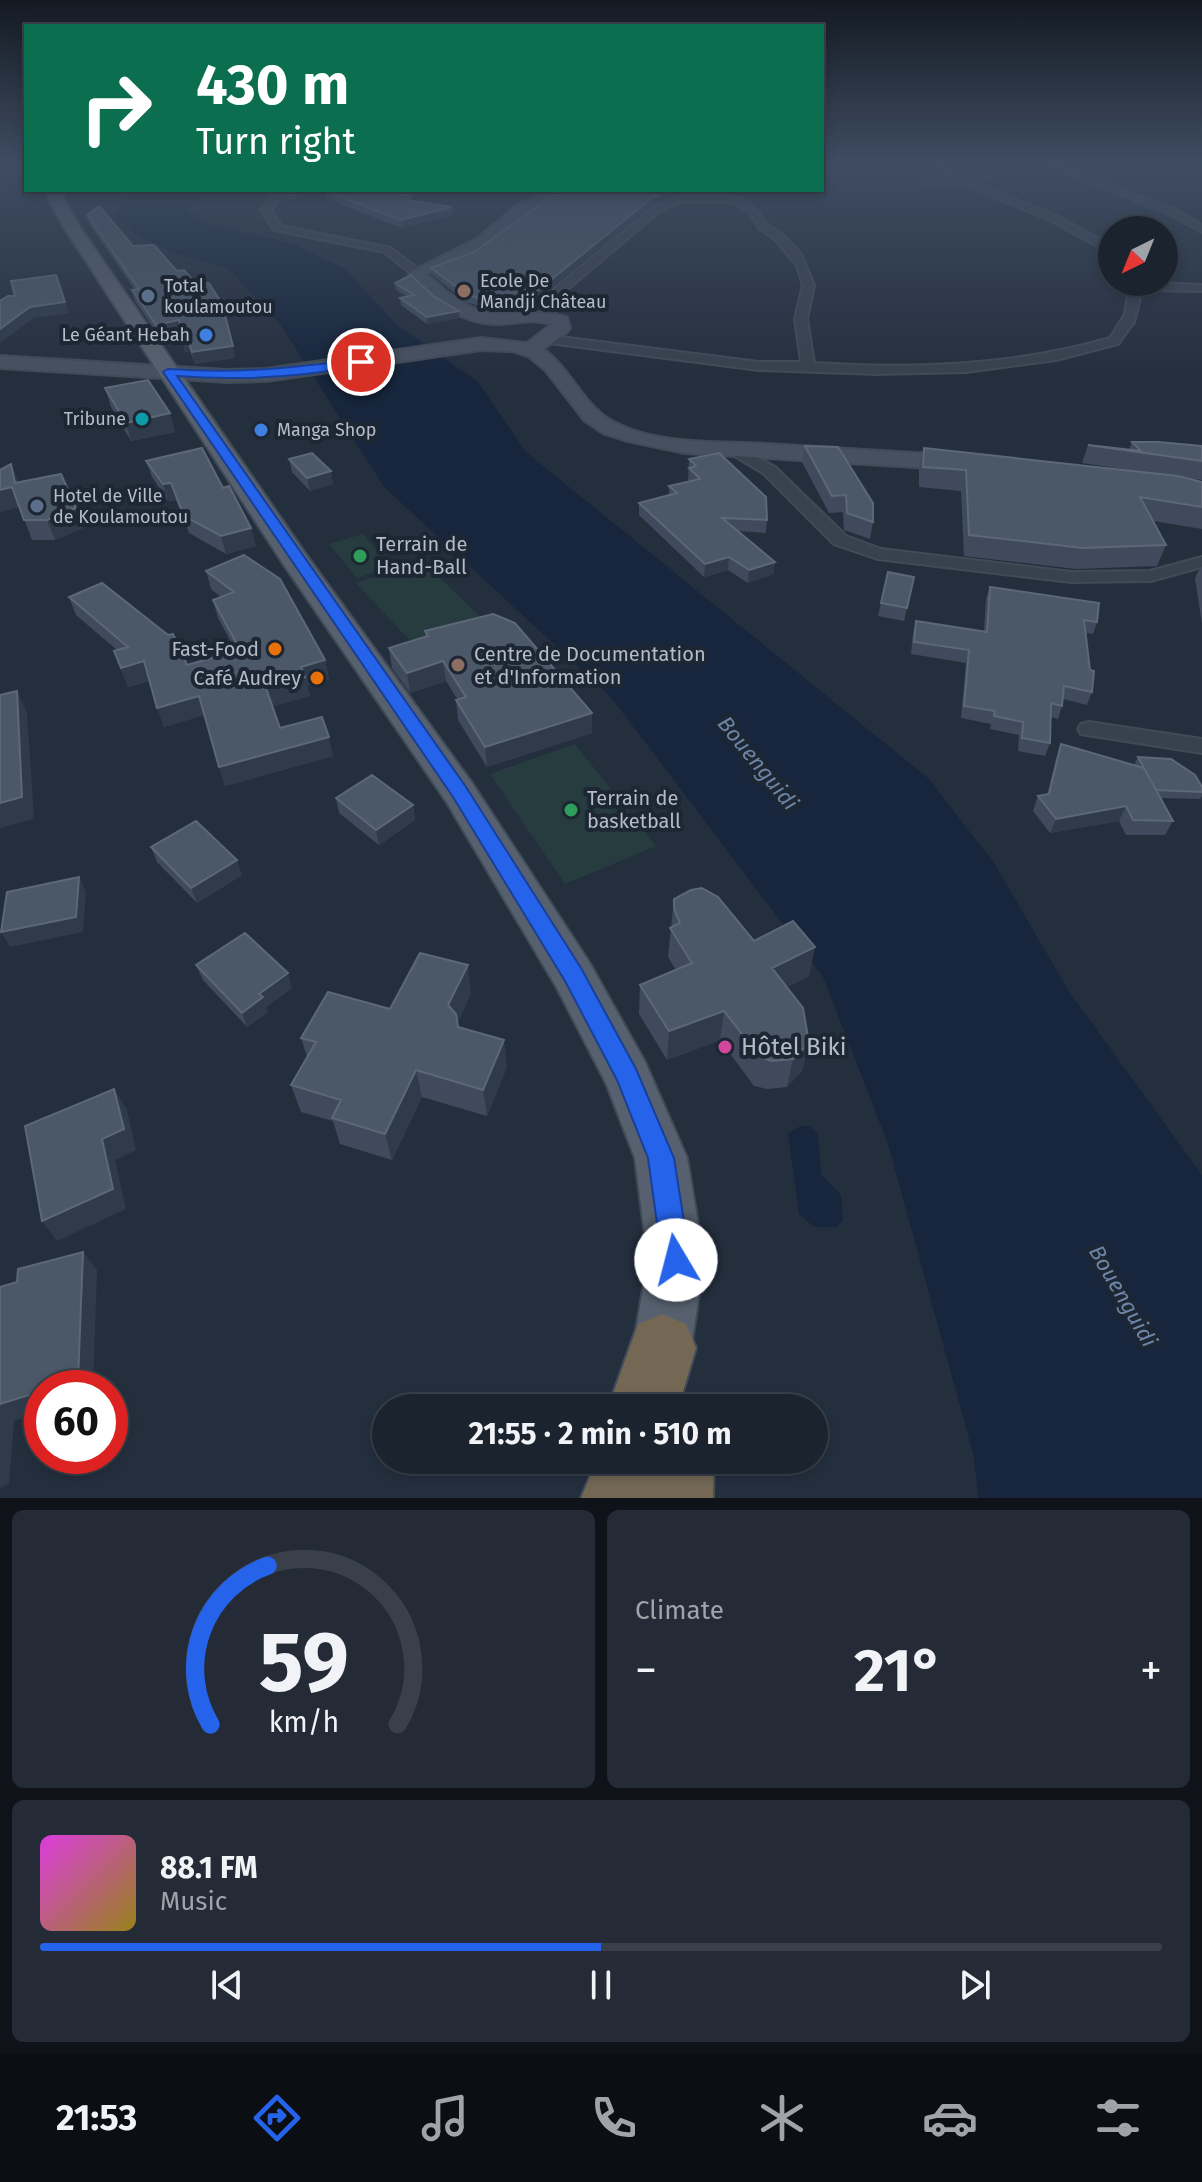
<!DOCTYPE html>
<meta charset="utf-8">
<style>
body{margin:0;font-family:"Fira Sans",sans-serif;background:#242b36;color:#f1f3f6;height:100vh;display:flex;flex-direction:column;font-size:30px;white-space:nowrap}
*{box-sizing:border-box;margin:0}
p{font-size:26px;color:#a0a4aa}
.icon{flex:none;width:44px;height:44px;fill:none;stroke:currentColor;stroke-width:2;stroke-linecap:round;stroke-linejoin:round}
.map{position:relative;height:1498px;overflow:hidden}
.drawer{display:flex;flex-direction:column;gap:12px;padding:12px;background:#0f1319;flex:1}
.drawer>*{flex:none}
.hud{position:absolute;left:24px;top:24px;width:800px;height:168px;border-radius:0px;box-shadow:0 4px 12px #0003,0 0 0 2px #39404a;background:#0b6e4f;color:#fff;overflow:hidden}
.needle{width:52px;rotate:223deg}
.controls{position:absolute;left:1098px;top:216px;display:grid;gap:16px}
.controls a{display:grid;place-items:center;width:80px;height:80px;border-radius:50%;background:#1b232e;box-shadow:0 4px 12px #0003,0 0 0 2px #39404a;font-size:40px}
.speed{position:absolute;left:24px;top:1370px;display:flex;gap:16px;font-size:40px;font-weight:700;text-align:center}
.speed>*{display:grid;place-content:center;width:104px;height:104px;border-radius:50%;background:#1b232e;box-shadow:0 4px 12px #0003,0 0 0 2px #39404a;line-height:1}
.speed .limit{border:12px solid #d22;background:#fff;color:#111}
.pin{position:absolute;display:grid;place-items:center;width:68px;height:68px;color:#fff;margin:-34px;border:4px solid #fff;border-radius:50%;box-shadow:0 2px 8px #0007}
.me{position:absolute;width:88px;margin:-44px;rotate:352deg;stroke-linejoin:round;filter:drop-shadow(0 0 6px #0008)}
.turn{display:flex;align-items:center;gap:28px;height:168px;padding:0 40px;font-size:36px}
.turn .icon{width:104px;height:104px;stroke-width:2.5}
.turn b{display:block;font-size:56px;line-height:68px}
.big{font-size:60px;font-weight:700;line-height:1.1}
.drawer .card{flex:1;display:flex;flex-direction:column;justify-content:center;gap:12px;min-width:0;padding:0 28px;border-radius:12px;background:#242b36}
.drawer .dial{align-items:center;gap:0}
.dial svg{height:208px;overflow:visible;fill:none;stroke:#39404a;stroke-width:7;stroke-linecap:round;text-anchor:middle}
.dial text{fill:#f1f3f6;stroke:none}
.song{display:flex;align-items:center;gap:24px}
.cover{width:96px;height:96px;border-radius:12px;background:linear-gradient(135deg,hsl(300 70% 55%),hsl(50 70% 35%))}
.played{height:8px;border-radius:4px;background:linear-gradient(90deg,#2563eb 50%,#39404a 50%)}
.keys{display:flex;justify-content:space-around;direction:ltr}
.heat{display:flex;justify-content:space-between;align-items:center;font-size:44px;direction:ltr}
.drawer .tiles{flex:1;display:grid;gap:12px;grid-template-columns:1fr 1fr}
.card:last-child{grid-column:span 2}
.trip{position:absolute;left:372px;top:1394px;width:456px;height:80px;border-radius:40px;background:#1b232e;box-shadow:0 4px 12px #0003,0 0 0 2px #39404a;font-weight:700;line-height:80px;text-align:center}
.tabs{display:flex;height:128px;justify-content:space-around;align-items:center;background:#0b0e12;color:#a0a4aa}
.tabs .icon{width:56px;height:56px}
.tabs .active{color:#2563eb}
.tabs b{font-size:36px;color:#f1f3f6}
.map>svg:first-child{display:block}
.green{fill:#263c3f}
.water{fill:#17263c}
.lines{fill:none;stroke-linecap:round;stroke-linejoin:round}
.street-casing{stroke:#414a57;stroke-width:4}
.secondary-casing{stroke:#414a57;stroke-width:4}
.primary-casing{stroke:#414a57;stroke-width:4}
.highway-casing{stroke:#434c59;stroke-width:4}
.street{fill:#38414e;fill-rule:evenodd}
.secondary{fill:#465061;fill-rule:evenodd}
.primary{fill:#56606e;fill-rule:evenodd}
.highway{fill:#746855;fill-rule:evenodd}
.wall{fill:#3f4b5c}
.shaded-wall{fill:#2f3b4b}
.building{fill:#4b5868;stroke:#5c6777;stroke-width:2}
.route{fill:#2563eb;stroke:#184099;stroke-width:2}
.education-dot{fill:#8d6e63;stroke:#1d2633;stroke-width:3}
.service-dot{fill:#5c6f8a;stroke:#1d2633;stroke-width:3}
.shop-dot{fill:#3f7fe0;stroke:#1d2633;stroke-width:3}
.culture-dot{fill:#0f9aa8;stroke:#1d2633;stroke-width:3}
.leisure-dot{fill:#2e9e5b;stroke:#1d2633;stroke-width:3}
.food-dot{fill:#e8710a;stroke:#1d2633;stroke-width:3}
.hotel-dot{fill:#d1479c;stroke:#1d2633;stroke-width:3}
.labels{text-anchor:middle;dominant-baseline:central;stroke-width:8;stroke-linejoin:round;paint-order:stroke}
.far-poi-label{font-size:18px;fill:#b4bcc9;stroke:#1d2633;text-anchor:start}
.poi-label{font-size:20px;fill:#b4bcc9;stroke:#1d2633;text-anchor:start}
.water-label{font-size:22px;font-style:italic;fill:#6d86a8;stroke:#1d2633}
.near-poi-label{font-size:24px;fill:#b4bcc9;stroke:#1d2633;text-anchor:start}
</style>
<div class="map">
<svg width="1202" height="1498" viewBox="0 0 1202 1498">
<rect width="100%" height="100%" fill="#242f3e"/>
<path class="green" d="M363,534L391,567L357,578L329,544Z
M422,561L484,620L415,646L356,583Z
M575,744L656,846L565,884L490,774Z"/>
<path class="water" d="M130,190H205L187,210L211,225L294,244L344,268L396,324L478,382L526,452L928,778L994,863L1070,993L1202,1175V1498H978L974,1457L888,1144L823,977L610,696L384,487L280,324L229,269L178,254L141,238L115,216Z
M801,1126H809L818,1134L821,1174L841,1195L843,1220L837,1227H814L799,1214L788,1133Z"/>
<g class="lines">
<g class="street-casing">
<path id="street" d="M932,163H941L963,177L988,171V175L971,181L1057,216L1112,246V254L1050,220L962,184L922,186L925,181L952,179Z
M1040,163H1053L1176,210L1202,225V232L1170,214Z
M276,190H287L271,210L281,226L391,248L423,273L413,275L384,252L274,230L261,210Z
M688,192L730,196L748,201L768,225L784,236L801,254L814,285L807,319L814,363C914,369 1013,366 1110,338L1125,314L1130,282L1202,285V291L1142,290L1134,322L1118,344L1056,360L966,372L876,374L759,370L541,342L539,339L545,335L759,362H801L795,319L803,285L797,266L776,240L760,229L748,210L730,202L682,201L660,211L563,293L552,320L542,317L554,289L654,207Z
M733,444L775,467L846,536L881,549L1071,572L1150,571L1202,557V567L1151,581L1071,582L878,559L834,544L763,473L728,452V446Z
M1089,722L1202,739V753L1081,734L1078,729L1081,724Z"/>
</g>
<g class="secondary-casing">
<path id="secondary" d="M547,190H564L526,212L488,244L427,274C444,291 467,311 492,313C520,315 538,309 567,317L570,328L567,332L543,349C570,368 582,403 610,420C655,446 718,441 767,444C833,448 898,452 964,456L972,458L975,463L972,468L964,470L685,453L628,441L603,433L584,420L546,371L528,356L513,351L481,350L266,381L227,382L0,368V356L227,370L266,369L481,338L527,343L552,324C533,318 514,324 495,324C461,323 429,300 409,273L478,238L516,206Z"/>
</g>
<g class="primary-casing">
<path id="primary" d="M49,190H65L64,199L81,229L307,556L472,783L589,962L645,1062L687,1158L704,1260L691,1348L683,1369L662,1377L641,1369L633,1348L648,1260L635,1158L606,1083L557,988L446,801L282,562L65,229L48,199Z"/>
</g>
<g class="highway-casing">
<path id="highway" d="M662,1314L686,1324L696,1348L678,1408H608L638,1324Z
M615,1460H714L713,1498H581L592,1472Z"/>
</g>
<use href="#street" class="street"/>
<use href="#secondary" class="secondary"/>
<use href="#primary" class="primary"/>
<use href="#highway" class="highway"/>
</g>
<path class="wall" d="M284,190H320L296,200L284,198L283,192Z
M560,190H678L673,195L652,205L552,287L549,293L500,310H492L466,302L432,275L431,268L474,252Z
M325,191L413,201L452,207L453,215L402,228L326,198Z
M87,215L133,246L235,358L195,364L190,351L185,352L181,332L159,336L135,301L132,290H135L90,225Z
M395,283L459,311V318L427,324L401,305L400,298L406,296L396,290Z
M105,388L175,432L131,441L111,407Z
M1132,442L1202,446V480L1183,477L1202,482V529L1153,521L1166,545L1157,566L1076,569L964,556L961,491L919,487V468L924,448L1158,474L1082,463L1088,445L1129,450Z
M805,446L873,522L870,539L844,530L843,512L829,513L802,462Z
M289,459L333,484L310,491L292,472Z
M689,459L767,520L766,533L738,531L775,562L773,574L748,583L728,570L704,577L639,515V503L669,495V486L689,481L688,480Z
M146,461L256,546L226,554L189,533L176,500L168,501L152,477Z
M18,482L83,528L55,540H32L20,507Z
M244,555L325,660L329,679L307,686L310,696L272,706L280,728L333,756L225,786L204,715L164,727L149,681L128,687L114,651L117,650L76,615L69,597L187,665L236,651L218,618L213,600L221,597L211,589L206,571Z
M1200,568H1202V624L1195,578Z
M888,572L914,577L904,621L878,616Z
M990,587L1097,622L1093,634L1086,633L1092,692L1087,705L1063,699L1062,706L1058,719L1051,717L1050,743L1045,756L1018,751L1019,735L990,729L991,724L961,718L966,663L911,654L913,633L916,621L984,631L986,599Z
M425,631L592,733L487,767L458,720L456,700H458L446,681L410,693L392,668L389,648L425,637Z
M1061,744L1134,765L1138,757L1202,787V796L1200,799L1161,798L1173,821L1165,835H1126L1119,821L1050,833L1033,811L1038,796L1047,795L1056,759Z
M336,798L413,805L415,820L379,845L339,813Z
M151,847L242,875L197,903L157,862Z
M674,899L754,941L815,947L809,976L787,987L809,1043L802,1071L787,1087L767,1089L754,1086L720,1040L667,1060L639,1014L640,985L676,970L668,957Z
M196,965L292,988L266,1007L268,1012L247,1027L203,980Z
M471,993L458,1022V1027L507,1067L487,1116L422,1097L392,1160L340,1144L333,1121L301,1112L291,1085L307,1057L301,1038L390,1009Z"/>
<path class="shaded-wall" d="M304,190H320L296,200L295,194Z
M671,190H678L673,195L652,205L552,287L549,293L500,310V303L552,279L652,198Z
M452,207L453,215L402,228L401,220Z
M65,302L69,313L34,318L0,343V329L30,307Z
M459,311V318L427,324V317Z
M179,320L182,331L159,336L156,325Z
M188,340L190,351L185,352L182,341Z
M233,346L235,358L195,364L192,352Z
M170,413L175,432L131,441L126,423Z
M11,464L19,483H15Z
M331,471L333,484L310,491L307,478Z
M171,483L176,500L168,501L163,484Z
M12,487L20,507L0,512V490Z
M76,508L83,528L55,540L47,520Z
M251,528L256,546L226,554L221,536Z
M729,557L728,570L704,577L705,564Z
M775,562L773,574L748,583L749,570Z
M325,660L329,679L307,686L310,696L271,707L266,688L301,667Z
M144,661L151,680L128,687L121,668Z
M443,661L446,681L410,693L407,673Z
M17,691L27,713L34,819L0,828V803Z
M199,696L205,715L164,727L157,708Z
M592,713V733L487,767L485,747Z
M329,737L333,756L225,786L219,767Z
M413,805L415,820L379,845L376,830Z
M1126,806L1119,821L1050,833L1056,819Z
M237,860L242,875L197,903L191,888Z
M79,877L86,892L83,932L10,947L1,932Z
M815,947L809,976L767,997L772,968Z
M468,965L471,993L458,1022L448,1005Z
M288,973L292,988L266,1007L268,1012L247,1027L242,1013L259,994Z
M724,1011L720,1040L667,1060L669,1031Z
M504,1040L507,1067L487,1116L483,1090Z
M809,1043L802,1071L787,1087L793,1059Z
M416,1070L422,1097L392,1160L385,1134Z
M114,1089L127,1110L136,1150L115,1160L126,1209L57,1241L42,1221L102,1139Z
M83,1252L97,1270L93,1388H53Z
M42,1391V1412L14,1421L9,1484L0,1488V1404Z"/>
<path class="building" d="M284,190H304L295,194L283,192Z
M326,190H374L412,196L407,200L452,207L401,220L325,191Z
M560,190H671L652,198L552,279L549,286L500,303H492L466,294L431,268L474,252Z
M99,206L133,246L154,245L177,271L184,270L197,285L209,283L222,304L233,346L192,352L188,340L182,341L179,320L156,325L132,290L139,289L87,215Z
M56,275L65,302L30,307L0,329V301L8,296H15L11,281Z
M411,275L433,296L459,311L427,317L400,298L414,295L395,283Z
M148,380L170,413L126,423L105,388Z
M1132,442H1158L1202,446V461L1088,445L1141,451Z
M805,446L838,447L873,503V522L847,513L846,495L832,496Z
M202,448L223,488L229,486L251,528L221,536L184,516L171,483L163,484L146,461Z
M924,448L1178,476L1202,482V507L1140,497L1166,545L1083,548L969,535L966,470L923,467Z
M312,453L331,471L307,478L289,459Z
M719,453L766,497L767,520L722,518L775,562L749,570L729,557L705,564L639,503L677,493L669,486L700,479L689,468L696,466L689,459Z
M11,464L15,483L61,474L76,508L47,520H24L12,487L0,490V470Z
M244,555L280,579L325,660L301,667L305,677L266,688L280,728L322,717L329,737L219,767L199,696L157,708L144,661L121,668L114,651L128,647L69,597L102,583L168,635L173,634L187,665L240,650L213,600L234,592L206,571Z
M888,572L914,577L907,608L881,603Z
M990,587L1099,603L1097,622L1084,620L1090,670L1094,671L1092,692L1064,686L1062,706L1051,703L1050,743L1022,738L1023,722L994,716L995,711L964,706L969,650L914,642L916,621L987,632Z
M493,614L515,623L592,713L485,747L456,700L466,697L443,661L407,673L389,648L428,636L425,631Z
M17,691L22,797L0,803V695Z
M1061,744L1144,768L1173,821L1133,820L1126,806L1056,819L1038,796L1049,794Z
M1138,757L1171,759L1195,775L1202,787V792L1156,790Z
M372,775L413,805L376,830L336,798Z
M196,821L237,860L191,888L151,847Z
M79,877L76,917L1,932L7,892Z
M702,888L718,897L754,941L793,921L815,947L772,968L803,1008L809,1043L793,1059L772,1061L760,1057L724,1011L669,1031L640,985L692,963L670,928L680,923L674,909V899L691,890Z
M245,933L288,973L259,994L263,997L242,1013L196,965Z
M420,953L468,965L448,1005L456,1014L458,1027L504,1040L483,1090L416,1070L385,1134L332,1118L341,1100L291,1085L316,1042L301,1038L328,992L390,1009Z
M114,1089L124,1129L102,1139L113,1189L42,1221L25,1126Z
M83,1252L78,1380L53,1388H42V1391L0,1404V1287L17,1282L18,1269Z"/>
<linearGradient id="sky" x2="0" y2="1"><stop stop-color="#141a22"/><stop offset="0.44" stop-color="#3f4d63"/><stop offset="1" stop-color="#3f4d63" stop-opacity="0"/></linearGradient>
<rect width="1202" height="373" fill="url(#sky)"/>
<path class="route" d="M361,359L365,360V365C303,377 240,381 177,376L466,787L581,968L636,1069L674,1158L690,1260L686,1270L676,1274L666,1270L662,1260L648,1158L617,1080L565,981L453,797L163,372L168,369C239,374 291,368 361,359Z"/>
<g class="education-dot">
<circle cx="464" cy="291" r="8"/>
<circle cx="458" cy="665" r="8"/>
</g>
<g class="service-dot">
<circle cx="148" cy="296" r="8"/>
<circle cx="37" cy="506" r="8"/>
</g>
<g class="shop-dot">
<circle cx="206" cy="335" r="8"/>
<circle cx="261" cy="430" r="8"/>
</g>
<circle class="culture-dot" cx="142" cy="419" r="8"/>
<g class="leisure-dot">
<circle cx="360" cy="556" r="8"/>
<circle cx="571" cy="810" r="8"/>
</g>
<g class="food-dot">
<circle cx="275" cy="649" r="8"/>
<circle cx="317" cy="678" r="8"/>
</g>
<circle class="hotel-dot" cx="725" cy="1047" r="8"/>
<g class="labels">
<g class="far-poi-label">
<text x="480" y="281">Ecole De<tspan x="480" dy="21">Mandji Château</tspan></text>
<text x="164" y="286">Total<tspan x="164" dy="21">koulamoutou</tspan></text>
<text x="190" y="335" text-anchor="end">Le Géant Hebah</text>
<text x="126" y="419" text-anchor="end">Tribune</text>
<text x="277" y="430">Manga Shop</text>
<text x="53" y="496">Hotel de Ville<tspan x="53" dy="21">de Koulamoutou</tspan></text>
</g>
<g class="poi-label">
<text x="376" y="544">Terrain de<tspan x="376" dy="23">Hand-Ball</tspan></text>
<text x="259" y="649" text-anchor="end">Fast-Food</text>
<text x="474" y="654">Centre de Documentation<tspan x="474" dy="23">et d'Information</tspan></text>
<text x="301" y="678" text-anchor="end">Café Audrey</text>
<text x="587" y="798">Terrain de<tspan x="587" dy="23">basketball</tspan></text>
</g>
<g class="water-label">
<text transform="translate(758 763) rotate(51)">Bouenguidi</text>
<text transform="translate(1123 1296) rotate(60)">Bouenguidi</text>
</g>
<g class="near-poi-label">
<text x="741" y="1047">Hôtel Biki</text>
</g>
</g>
</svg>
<div class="controls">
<a><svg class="needle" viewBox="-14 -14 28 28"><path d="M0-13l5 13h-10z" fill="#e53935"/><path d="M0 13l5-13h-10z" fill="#a0a4aa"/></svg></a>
</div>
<div class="speed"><div class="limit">60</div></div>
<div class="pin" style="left:361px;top:362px;background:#d93025"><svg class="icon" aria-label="arrive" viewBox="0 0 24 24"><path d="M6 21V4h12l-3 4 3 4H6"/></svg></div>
<svg class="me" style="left:676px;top:1260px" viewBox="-20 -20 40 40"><circle r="19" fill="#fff"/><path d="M0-13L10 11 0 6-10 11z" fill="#2563eb"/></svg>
<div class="trip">21:55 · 2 min · 510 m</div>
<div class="hud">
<div class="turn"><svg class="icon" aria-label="right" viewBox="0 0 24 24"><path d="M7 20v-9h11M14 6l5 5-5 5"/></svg><div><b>430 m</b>Turn right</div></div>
</div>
</div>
<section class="drawer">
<div class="tiles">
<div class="card dial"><svg viewBox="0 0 100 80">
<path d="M14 69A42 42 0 1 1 86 69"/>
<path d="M14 69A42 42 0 0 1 36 8" stroke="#2563eb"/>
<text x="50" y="56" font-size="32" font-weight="700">59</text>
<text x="50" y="72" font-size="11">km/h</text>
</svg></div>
<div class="card"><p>Climate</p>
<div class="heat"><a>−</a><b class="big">21°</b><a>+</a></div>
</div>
<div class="card">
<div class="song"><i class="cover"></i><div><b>88.1 FM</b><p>Music</p></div></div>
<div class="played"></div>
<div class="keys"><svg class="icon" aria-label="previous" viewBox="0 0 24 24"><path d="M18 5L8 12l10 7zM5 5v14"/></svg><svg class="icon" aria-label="pause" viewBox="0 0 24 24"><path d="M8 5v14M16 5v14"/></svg><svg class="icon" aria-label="next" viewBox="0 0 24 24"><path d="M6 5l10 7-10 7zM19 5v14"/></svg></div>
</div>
</div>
</section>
<nav class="tabs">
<b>21:53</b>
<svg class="icon active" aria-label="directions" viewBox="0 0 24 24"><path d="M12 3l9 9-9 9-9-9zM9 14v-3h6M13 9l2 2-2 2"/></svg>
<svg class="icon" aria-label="music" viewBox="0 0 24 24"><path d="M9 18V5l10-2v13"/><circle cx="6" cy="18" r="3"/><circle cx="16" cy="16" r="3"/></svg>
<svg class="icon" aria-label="phone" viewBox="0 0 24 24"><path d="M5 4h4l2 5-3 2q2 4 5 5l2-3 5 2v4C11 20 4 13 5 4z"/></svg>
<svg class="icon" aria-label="climate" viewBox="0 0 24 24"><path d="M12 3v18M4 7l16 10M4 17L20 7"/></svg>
<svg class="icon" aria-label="car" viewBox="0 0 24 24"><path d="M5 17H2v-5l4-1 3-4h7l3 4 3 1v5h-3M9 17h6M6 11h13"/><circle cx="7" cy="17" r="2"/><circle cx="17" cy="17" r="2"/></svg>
<svg class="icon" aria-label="filters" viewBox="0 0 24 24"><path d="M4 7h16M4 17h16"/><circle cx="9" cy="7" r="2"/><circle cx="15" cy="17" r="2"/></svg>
</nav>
